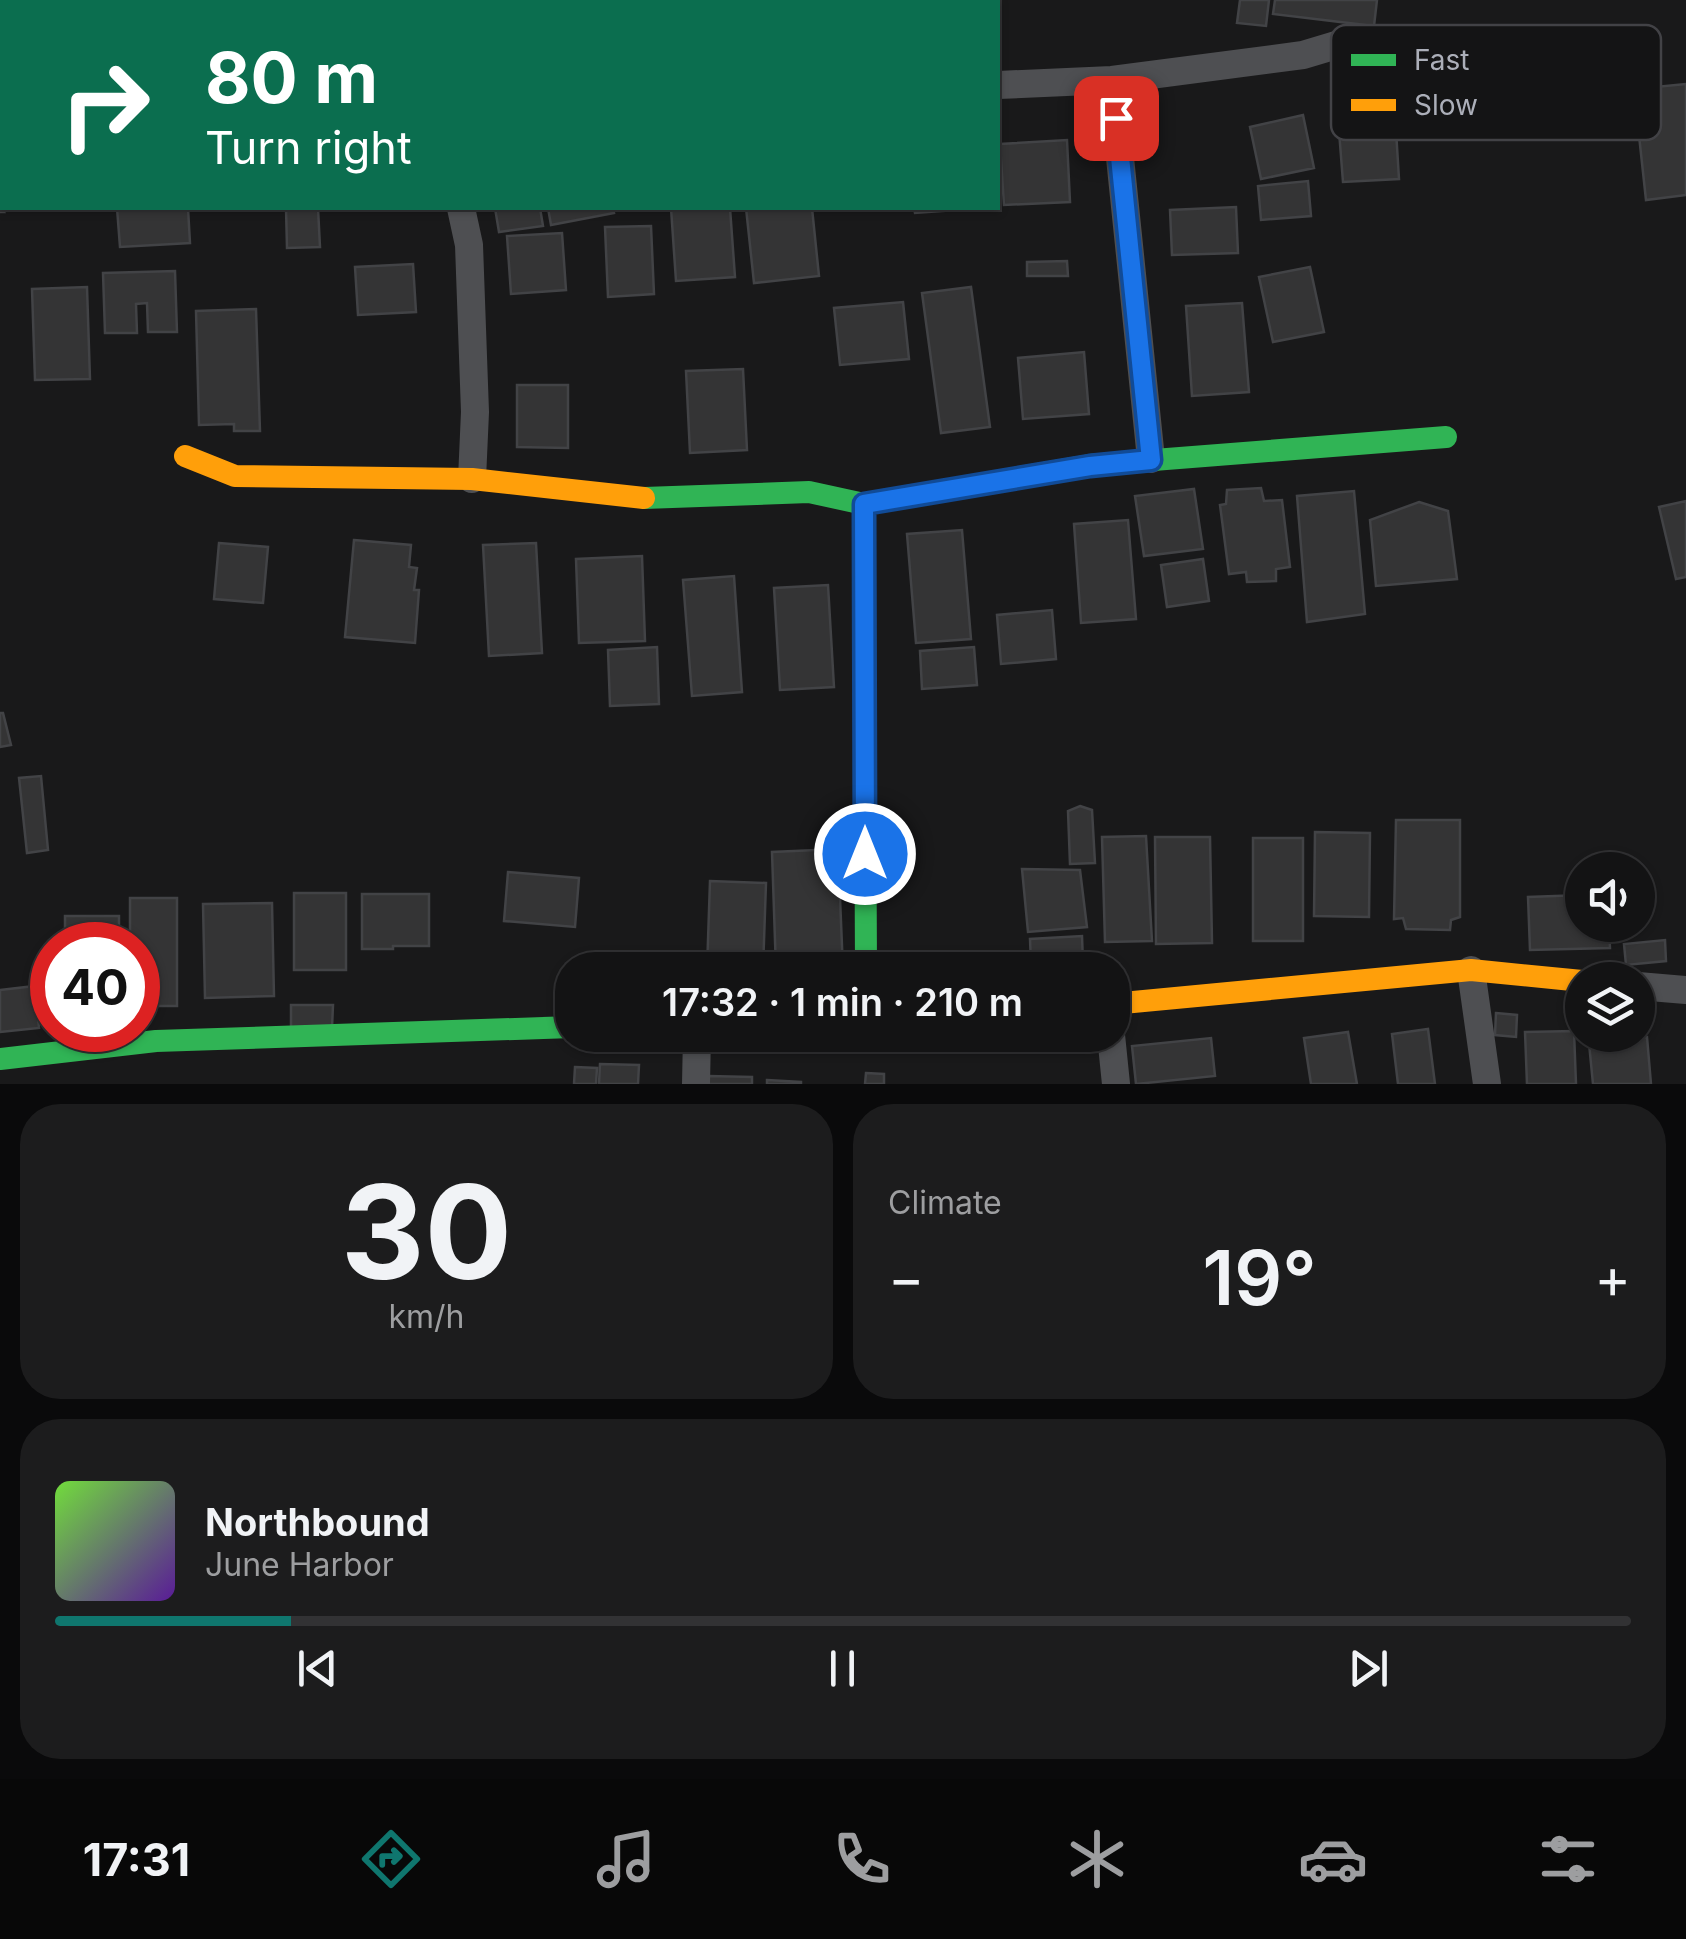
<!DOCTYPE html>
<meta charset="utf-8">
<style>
body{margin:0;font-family:Inter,sans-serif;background:#1c1c1d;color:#f1f3f6;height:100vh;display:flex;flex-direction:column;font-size:38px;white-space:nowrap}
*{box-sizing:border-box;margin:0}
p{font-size:32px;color:#9d9ea0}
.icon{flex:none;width:55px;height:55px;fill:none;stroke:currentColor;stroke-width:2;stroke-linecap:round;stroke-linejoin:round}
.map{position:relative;height:1084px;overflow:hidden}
.side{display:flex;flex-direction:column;gap:20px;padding:20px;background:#0a0a0b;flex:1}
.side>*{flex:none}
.banner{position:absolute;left:0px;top:0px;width:1000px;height:210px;box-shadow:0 2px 8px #0004,0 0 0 2px #323234;background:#0b6e4f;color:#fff;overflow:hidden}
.buttons{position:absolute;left:1565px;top:852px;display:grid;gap:20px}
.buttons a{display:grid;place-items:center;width:90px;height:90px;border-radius:50%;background:#131314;box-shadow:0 2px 8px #0004,0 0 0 2px #323234;font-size:50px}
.speed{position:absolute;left:30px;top:922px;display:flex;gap:20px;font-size:50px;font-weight:700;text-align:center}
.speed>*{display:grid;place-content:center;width:130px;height:130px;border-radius:50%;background:#131314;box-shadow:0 2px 8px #0004,0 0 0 2px #323234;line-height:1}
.speed .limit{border:15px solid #d22;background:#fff;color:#111}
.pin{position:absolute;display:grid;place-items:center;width:85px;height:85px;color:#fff;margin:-42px;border-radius:20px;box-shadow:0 5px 15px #0006}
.me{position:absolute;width:110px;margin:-55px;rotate:0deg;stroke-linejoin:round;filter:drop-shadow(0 0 8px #0008)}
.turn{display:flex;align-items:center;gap:35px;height:210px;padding:0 40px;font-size:45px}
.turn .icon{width:130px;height:130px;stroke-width:2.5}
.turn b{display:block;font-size:70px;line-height:85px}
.big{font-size:75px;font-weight:600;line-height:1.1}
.side .card{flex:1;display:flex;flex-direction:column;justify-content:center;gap:15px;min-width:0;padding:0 35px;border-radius:40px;background:#1c1c1d}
.side .dial{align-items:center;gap:0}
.dial b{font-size:130px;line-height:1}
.song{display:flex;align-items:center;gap:30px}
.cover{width:120px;height:120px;border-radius:15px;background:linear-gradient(135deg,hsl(100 70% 55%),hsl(270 70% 35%))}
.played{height:10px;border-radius:5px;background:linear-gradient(90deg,#0f766e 15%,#323234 15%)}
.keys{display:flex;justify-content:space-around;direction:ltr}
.heat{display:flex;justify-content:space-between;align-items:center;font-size:55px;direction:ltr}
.side .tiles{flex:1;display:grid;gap:20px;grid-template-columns:1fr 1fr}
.card:last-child{grid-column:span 2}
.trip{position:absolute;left:555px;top:952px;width:575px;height:100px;border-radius:40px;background:#131314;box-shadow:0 2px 8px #0004,0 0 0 2px #323234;font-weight:600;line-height:100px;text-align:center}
.tabs{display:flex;height:160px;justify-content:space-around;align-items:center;background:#080808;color:#9d9ea0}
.tabs .icon{width:70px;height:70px}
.tabs .current{color:#0f766e}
.tabs b{font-size:45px;color:#f1f3f6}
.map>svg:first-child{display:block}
.building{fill:#343435;stroke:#424346;stroke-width:2.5}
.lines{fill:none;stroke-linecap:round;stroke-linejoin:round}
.street{stroke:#4e4f52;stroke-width:28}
.fast{stroke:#30b455;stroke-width:22}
.slow{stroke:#ff9f0a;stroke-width:22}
.route-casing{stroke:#114b97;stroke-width:25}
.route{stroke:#1a73e8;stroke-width:18}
.key{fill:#141415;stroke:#424246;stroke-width:2.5}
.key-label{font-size:28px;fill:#acafb9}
</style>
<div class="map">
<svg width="1686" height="1084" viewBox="0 0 1686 1084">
<rect width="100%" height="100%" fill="#19191a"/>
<path class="building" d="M172,0H299L298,2H171Z
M1240,0H1269L1266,26L1237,23Z
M1275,0H1377L1374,26L1273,14Z
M1686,84V195L1646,200L1634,89Z
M1395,114L1399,179L1343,182L1338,118Z
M1303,115L1314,168L1261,179L1250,127Z
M1067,140L1070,202L1004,205L1000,144Z
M0,141H2V208L4,212H0Z
M1308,181L1311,216L1261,220L1258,186Z
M1236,207L1238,253L1172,255L1170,210Z
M117,208H188L190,243L120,247Z
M286,208H318L320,247L287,248Z
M495,208H540L543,226L499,232Z
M548,208H613L614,213L551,225Z
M671,208H730L735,277L676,281Z
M746,208H812L819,276L754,283Z
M914,208H984L915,213Z
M651,226L654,294L608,297L605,227Z
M562,233L566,290L511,294L507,236Z
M1067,261L1068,276H1027V262Z
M413,264L416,312L358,315L355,267Z
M1310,267L1324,332L1273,342L1259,277Z
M175,271L177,332H148L147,303L136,304L137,333H105L103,273Z
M87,287L90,379L35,380L32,289Z
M971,287L990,427L941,433L922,293Z
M903,302L909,359L840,365L834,308Z
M1242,303L1249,392L1192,396L1186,306Z
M256,309L260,431H234V424L199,425L196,311Z
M1084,352L1089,414L1023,419L1018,358Z
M743,369L747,450L690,453L686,371Z
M517,385H568V448L517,447Z
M1261,488L1264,501L1282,500L1290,567L1276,569V581L1247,582L1246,572L1229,574L1220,505L1226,504L1227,490Z
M1194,489L1203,549L1144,556L1135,496Z
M1354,491L1365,614L1307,622L1297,496Z
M1686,501V577L1676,579L1659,507Z
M1419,502L1448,511L1457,579L1376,586L1370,520Z
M1128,520L1136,619L1081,623L1074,524Z
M962,530L971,639L916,643L907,534Z
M354,540L411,545L409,567L417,568L414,590H419L415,643L345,637Z
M219,543L268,547L263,603L214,599Z
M536,543L542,653L489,656L483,545Z
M642,556L645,641L579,643L576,559Z
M1203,559L1209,601L1167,607L1161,565Z
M734,576L742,692L692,696L683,580Z
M828,585L834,687L780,690L774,588Z
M1052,610L1056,659L1001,664L997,615Z
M657,647L659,704L610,706L608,650Z
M974,647L977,685L922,689L920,651Z
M0,713H3L11,745L0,747Z
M41,776L48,850L27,853L19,778Z
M1080,806L1092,810L1095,863L1070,864L1068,811Z
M1396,820H1460V917L1451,920L1450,930L1406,929L1403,918L1394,919Z
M1315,832L1370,833L1369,917L1314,916Z
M1146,836L1152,941L1105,942L1102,837Z
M1155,837H1210L1212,943L1156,944Z
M1253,838H1303V941H1253Z
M838,849L843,970H776L772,852Z
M1022,869L1080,870L1087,927L1028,932Z
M508,872L579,878L575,927L504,921Z
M710,881L766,883L763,970H707Z
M294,893H346V970H294Z
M362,894H429V946H393V949H362Z
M1582,895V925H1609L1610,948L1530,950L1528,897Z
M130,898H177V1006H138V945H130Z
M272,903L274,996L205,998L203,904Z
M65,916H119V945H65Z
M1082,936L1083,962L1031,965L1030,939Z
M1665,940L1666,961L1626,965L1624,944Z
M613,964L665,966V970H612Z
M35,986L39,1028L0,1032V990Z
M291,1005H333L332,1028H291Z
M1496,1013L1517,1015L1516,1037L1495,1035Z
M1428,1029L1435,1084H1398L1392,1034Z
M1574,1031L1576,1084H1527L1525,1032Z
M1348,1032L1357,1084H1311L1304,1038Z
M1647,1037L1651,1084H1593L1589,1043Z
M1211,1038L1215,1076L1136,1084L1132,1046Z
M600,1064L639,1065L638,1084H599Z
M575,1067L597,1068L596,1084H574Z
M866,1073L884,1074V1084H865Z
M708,1076L752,1077V1084H707Z
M767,1080L801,1082V1084H767Z"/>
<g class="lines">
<path class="street" d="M94,0L95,2
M700,0V2
M435,2V0
M1112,80L1151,459
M998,85L1112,80L1303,55L1343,43
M461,208L469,245L475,412L472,479
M1471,970L1487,1084
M1638,986L1686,990
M857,1035L866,1037L883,1035
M1111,1035L1116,1084
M696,1084L697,1035"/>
<path class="fast" d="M644,498L809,492L864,504L1090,465L1446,437
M864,504L866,970
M0,1059L156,1041L572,1027"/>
<path class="slow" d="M185,456L235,476L472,479L644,498
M1112,1004L1471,970L1582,981"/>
</g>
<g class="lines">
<g class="route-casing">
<path id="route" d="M865,854L864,504L1090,466L1151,460L1116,118"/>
</g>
<use href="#route" class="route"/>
</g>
<rect x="1331" y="25" width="330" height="115" rx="15" class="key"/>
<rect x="1351" y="54" width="45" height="12" fill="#30b455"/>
<rect x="1351" y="99" width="45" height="12" fill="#ff9f0a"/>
<g class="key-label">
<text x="1414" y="70">Fast</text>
<text x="1414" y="115">Slow</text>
</g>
</svg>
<div class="buttons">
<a><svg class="icon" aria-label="sound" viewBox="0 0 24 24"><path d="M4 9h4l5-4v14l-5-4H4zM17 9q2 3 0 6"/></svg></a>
<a><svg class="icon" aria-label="layers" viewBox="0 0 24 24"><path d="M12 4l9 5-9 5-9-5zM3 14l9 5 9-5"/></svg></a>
</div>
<div class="speed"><div class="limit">40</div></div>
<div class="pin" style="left:1116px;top:118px;background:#d93025"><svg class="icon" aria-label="arrive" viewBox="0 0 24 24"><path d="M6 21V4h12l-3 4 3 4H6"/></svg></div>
<svg class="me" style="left:865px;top:854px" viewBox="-20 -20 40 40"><circle r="17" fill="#1a73e8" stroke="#fff" stroke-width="3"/><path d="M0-11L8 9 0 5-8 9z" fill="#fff"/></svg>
<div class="trip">17:32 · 1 min · 210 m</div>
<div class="banner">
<div class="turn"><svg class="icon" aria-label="right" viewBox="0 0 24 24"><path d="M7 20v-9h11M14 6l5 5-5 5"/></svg><div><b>80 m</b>Turn right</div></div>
</div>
</div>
<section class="side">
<div class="tiles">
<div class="card dial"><b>30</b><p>km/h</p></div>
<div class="card"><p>Climate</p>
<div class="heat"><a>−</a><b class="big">19°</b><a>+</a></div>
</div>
<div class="card">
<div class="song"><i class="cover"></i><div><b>Northbound</b><p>June Harbor</p></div></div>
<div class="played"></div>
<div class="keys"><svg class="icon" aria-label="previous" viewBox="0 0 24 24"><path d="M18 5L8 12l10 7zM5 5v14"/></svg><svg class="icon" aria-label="pause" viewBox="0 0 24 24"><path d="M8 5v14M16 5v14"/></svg><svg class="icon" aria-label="next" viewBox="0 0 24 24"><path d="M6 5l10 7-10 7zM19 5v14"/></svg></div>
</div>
</div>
</section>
<nav class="tabs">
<b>17:31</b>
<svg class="icon current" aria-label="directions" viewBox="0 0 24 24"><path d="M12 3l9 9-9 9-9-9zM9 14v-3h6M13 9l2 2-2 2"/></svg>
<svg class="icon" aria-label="music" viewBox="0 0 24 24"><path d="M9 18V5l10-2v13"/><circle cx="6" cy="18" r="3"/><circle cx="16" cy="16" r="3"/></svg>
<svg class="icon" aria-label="phone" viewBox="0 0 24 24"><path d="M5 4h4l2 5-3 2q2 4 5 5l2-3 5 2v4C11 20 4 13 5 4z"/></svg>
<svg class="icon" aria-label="climate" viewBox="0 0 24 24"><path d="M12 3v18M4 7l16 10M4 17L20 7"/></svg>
<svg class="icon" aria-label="car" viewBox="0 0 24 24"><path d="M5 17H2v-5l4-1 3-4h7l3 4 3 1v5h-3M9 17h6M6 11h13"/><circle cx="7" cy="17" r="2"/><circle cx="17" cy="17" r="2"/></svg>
<svg class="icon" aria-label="filters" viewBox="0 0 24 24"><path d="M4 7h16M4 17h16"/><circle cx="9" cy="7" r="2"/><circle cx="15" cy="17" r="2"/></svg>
</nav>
